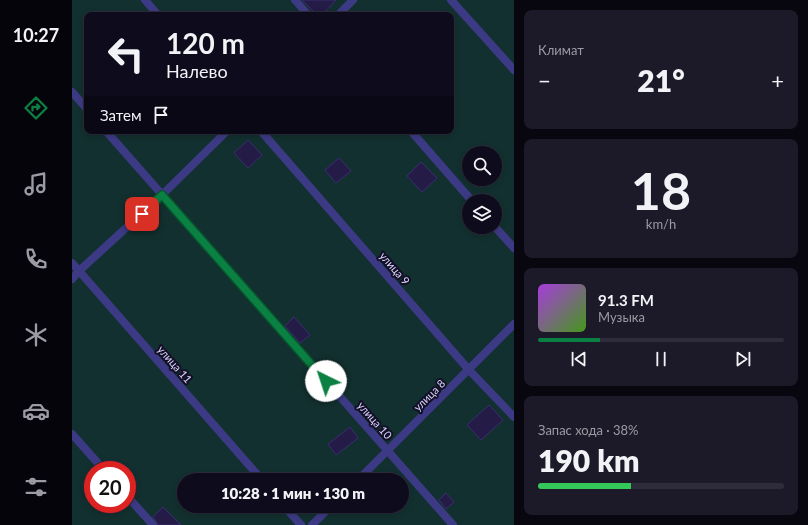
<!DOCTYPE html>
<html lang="ru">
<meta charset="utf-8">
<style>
body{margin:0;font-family:Lato,sans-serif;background:#1c1929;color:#f1f3f6;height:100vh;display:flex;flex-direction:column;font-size:15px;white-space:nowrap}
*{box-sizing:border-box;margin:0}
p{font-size:13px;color:#9b9ba3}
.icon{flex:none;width:22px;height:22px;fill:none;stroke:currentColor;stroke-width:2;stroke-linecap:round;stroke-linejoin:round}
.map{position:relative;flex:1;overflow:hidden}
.drawer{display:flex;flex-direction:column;gap:10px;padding:10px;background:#08060f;width:294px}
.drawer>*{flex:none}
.banner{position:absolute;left:12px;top:12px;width:370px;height:122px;border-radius:8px;box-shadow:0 2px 6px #0003,0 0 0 1px #2e2b3b;background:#0e0b1c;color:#f1f3f6;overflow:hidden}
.fabs{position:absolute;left:390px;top:146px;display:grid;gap:8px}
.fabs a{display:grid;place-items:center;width:40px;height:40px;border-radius:50%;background:#0e0b1c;box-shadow:0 2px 6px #0003,0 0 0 1px #2e2b3b;font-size:20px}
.speed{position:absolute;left:12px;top:461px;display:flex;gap:8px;font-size:20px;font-weight:700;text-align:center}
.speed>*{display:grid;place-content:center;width:52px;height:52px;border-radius:50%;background:#0e0b1c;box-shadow:0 2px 6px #0003,0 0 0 1px #2e2b3b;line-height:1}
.speed .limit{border:6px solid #d22;background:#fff;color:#111}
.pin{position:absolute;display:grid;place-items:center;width:34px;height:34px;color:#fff;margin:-17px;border-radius:8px;box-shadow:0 2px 6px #0006}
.me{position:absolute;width:44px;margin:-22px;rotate:319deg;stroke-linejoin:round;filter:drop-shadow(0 0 3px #0008)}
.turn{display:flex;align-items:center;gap:14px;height:84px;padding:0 16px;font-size:18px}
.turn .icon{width:52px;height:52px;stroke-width:2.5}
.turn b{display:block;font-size:28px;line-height:34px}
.then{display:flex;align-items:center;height:38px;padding:0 16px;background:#0003;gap:8px;font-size:15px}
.big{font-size:30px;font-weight:800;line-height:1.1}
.drawer .widget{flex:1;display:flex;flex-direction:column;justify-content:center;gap:6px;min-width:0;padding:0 14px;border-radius:8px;background:#1c1929}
.drawer .dial{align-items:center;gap:0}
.dial b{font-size:52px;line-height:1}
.song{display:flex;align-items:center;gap:12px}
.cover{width:48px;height:48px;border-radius:6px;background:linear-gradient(135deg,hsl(280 70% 55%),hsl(100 70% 35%))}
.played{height:4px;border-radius:2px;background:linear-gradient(90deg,#0b8043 25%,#2e2b3b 25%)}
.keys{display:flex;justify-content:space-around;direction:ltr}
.heat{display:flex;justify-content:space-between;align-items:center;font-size:22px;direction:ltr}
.charge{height:6px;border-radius:3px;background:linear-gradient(90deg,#34c759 38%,#2e2b3b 0)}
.trip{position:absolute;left:105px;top:473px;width:232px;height:40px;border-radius:20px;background:#0e0b1c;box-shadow:0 2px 6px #0003,0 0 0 1px #2e2b3b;font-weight:800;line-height:40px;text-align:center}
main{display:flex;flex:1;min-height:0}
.tab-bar{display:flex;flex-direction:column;width:72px;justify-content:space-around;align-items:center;background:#06040b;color:#9b9ba3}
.tab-bar .icon{width:28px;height:28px}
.tab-bar .active{color:#0b8043}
.tab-bar b{font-size:18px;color:#f1f3f6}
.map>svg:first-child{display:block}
.green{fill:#12302f;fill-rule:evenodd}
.building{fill:#241b47;stroke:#3b2d73}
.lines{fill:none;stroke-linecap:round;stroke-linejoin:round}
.lane{stroke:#3d3a85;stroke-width:8}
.route-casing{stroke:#07532c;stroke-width:10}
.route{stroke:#0b8043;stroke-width:7}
.labels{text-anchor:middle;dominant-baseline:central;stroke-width:4;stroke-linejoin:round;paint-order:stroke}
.street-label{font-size:11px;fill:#d9d4ff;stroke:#130f26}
</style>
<main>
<nav class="tab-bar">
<b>10:27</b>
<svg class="icon active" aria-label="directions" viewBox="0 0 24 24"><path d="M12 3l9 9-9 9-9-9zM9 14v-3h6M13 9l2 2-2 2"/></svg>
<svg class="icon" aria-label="music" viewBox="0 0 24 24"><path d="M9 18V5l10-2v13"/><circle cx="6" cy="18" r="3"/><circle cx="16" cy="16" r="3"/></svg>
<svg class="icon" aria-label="phone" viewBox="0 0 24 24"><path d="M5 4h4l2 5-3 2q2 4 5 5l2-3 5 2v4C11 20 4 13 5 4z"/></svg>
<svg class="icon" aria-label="climate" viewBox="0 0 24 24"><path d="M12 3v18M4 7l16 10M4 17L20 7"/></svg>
<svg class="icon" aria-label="car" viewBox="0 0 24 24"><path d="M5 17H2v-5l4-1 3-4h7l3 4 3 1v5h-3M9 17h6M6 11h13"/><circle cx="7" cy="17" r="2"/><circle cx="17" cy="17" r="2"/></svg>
<svg class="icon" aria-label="filters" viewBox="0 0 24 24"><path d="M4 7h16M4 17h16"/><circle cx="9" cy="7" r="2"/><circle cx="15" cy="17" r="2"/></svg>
</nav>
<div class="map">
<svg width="442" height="525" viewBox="0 0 442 525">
<rect width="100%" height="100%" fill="#130f26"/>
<path class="green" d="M0,0H442V525H0ZM15,15H379V131H15ZM397,153H423V179H397ZM397,201H423V227H397ZM21,470H55V504H21ZM112,480H330V506H112Z"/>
<path class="building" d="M230,0H264L250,15H245Z
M176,140L190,155L176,168L162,153Z
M267,158L279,171L264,183L253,170Z
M349,162L365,178L350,192L335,176Z
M222,317L238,335L228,343L213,326Z
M417,405L431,420L409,440L395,425Z
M278,427L286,438L264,455L256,444Z
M374,493L382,502L374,509L367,500Z
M91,507L109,525H86L81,517Z"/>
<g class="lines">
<path class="lane" d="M73,0L86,15
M223,0L236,15
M379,0L442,70
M266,15L281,0
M0,92L15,109
M34,131L381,525
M189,131L397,370L442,417
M339,131L400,201
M423,227L442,248
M0,263L190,480
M0,279L7,271L90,195L155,131
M0,434L32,470
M286,480L442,324
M55,496L81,525
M212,506L229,525
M240,525L259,506"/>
</g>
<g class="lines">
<g class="route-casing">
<path id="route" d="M70,214L90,195L254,381"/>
</g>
<use href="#route" class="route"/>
</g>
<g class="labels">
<g class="street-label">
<text transform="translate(323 268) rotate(49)">улица 9</text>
<text transform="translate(103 364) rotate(49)">улица 11</text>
<text transform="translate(357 395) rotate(-45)">улица 8</text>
<text transform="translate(303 420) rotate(49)">улица 10</text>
</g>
</g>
</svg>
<div class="fabs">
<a><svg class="icon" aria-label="search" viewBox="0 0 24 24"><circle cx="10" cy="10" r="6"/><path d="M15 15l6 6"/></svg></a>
<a><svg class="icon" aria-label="layers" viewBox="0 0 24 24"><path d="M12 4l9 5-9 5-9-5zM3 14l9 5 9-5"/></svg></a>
</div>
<div class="speed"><div class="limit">20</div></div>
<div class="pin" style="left:70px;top:214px;background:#d93025"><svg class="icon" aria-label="arrive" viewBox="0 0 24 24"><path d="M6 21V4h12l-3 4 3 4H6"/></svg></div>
<svg class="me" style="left:254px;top:381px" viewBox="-20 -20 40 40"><circle r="19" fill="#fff"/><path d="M0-13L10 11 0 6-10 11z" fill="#0b8043"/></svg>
<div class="trip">10:28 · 1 мин · 130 m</div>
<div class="banner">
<div class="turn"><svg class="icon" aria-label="left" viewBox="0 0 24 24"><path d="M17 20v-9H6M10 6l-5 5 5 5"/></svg><div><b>120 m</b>Налево</div></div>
<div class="then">Затем<svg class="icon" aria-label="arrive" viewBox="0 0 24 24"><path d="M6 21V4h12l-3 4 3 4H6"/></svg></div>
</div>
</div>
<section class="drawer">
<div class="widget"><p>Климат</p>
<div class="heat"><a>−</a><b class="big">21°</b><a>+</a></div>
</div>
<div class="widget dial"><b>18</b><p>km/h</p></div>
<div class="widget">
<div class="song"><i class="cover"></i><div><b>91.3 FM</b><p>Музыка</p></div></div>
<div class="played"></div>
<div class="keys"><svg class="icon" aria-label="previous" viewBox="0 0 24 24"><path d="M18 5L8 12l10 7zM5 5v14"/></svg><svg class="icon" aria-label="pause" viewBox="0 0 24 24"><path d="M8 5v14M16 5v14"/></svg><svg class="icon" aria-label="next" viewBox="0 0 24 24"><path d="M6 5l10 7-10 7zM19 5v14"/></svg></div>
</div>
<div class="widget"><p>Запас хода · 38%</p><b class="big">190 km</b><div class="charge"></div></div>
</section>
</main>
